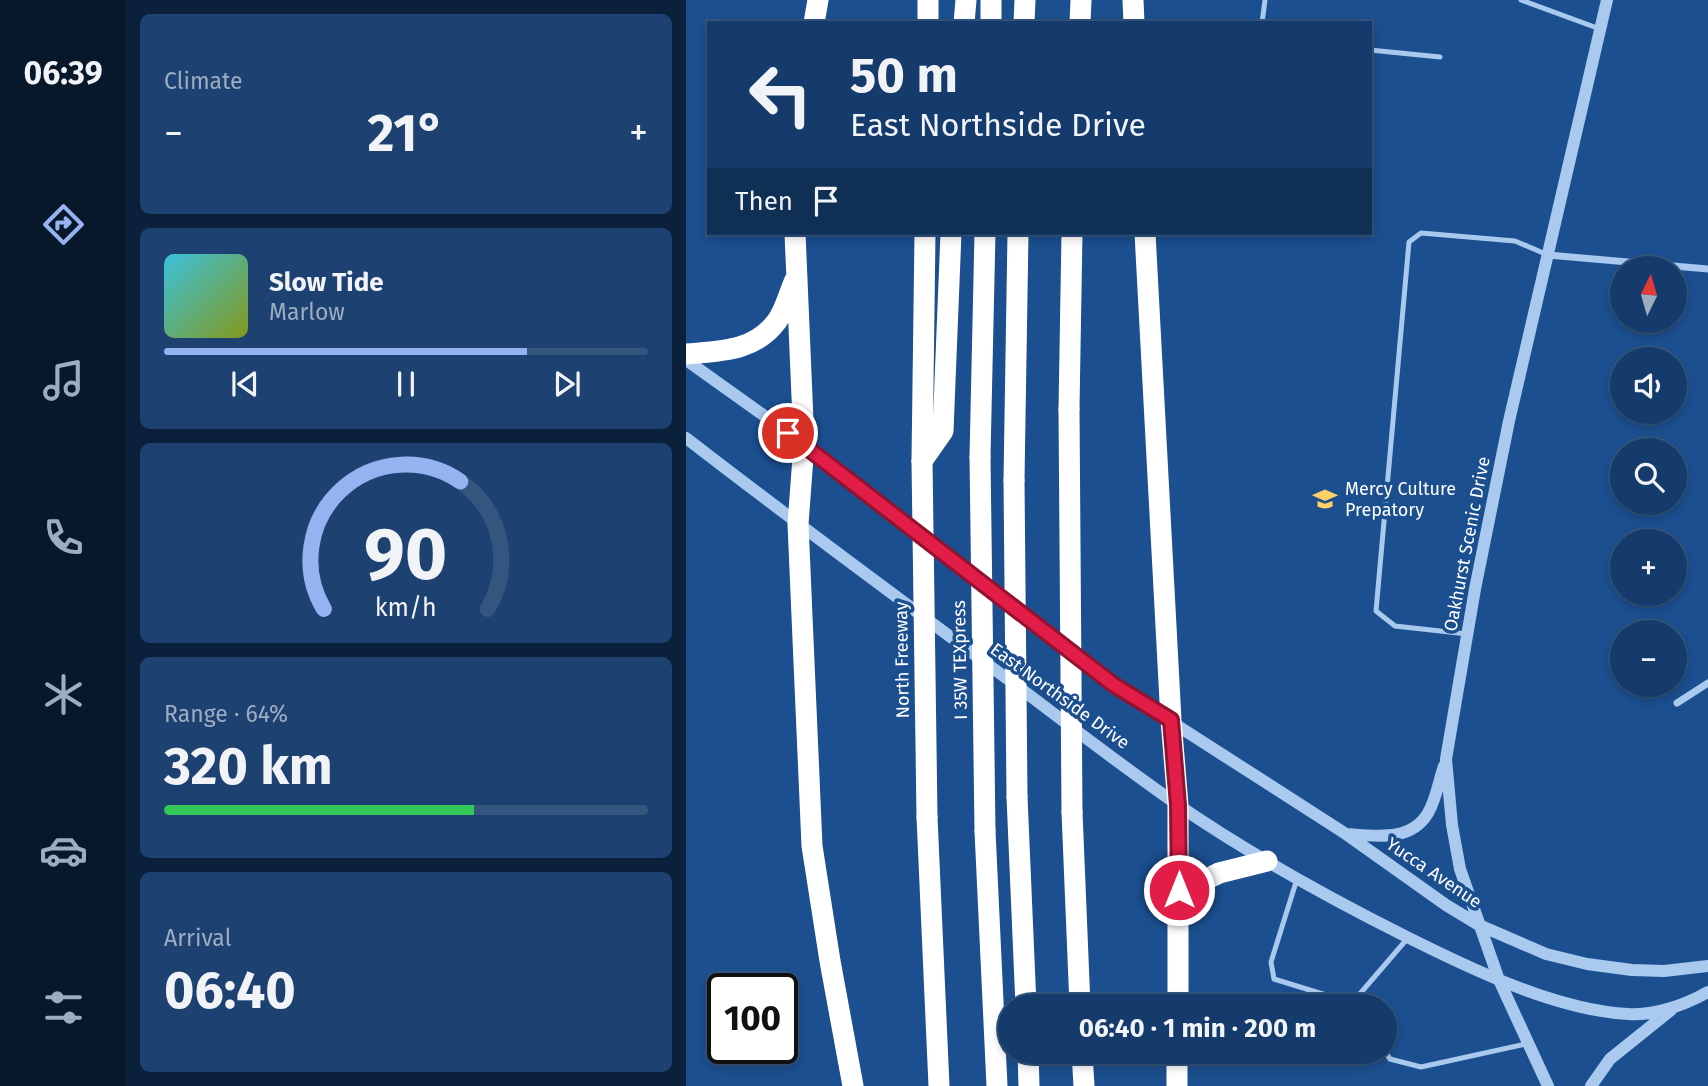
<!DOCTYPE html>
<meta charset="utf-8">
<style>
body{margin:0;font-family:"Fira Sans",sans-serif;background:#1d4271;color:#f1f3f6;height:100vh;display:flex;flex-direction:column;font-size:26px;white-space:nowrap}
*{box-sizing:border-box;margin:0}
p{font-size:23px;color:#9dadc1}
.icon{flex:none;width:38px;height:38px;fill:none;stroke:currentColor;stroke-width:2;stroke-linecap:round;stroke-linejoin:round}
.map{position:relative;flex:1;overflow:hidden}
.side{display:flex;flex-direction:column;gap:14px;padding:14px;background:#0b203b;width:560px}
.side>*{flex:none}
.hud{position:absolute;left:21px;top:21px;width:665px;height:214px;border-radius:0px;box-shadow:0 4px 10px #0003,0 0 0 2px #33557e;background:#143b6b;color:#f1f3f6;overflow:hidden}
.needle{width:46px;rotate:5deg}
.tools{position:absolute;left:924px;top:256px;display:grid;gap:14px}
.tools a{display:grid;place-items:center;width:77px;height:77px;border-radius:50%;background:#143b6b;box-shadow:0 4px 10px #0003,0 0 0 2px #33557e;font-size:35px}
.speed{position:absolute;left:21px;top:973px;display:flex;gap:14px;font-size:35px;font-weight:700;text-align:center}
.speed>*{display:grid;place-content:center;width:91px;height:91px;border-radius:50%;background:#143b6b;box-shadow:0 4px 10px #0003,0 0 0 2px #33557e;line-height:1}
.speed .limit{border:4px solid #111;border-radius:10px;background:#fff;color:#111}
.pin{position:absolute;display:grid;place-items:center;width:60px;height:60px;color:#fff;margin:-30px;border:4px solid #fff;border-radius:50%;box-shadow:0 2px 7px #0007}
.me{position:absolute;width:77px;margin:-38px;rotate:0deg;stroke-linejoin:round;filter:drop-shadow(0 0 5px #0008)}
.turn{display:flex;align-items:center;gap:24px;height:147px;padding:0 28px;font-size:32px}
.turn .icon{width:91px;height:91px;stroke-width:2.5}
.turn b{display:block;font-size:49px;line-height:60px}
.then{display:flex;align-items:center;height:66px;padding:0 28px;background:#0003;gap:14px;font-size:26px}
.big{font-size:52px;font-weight:700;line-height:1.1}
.side .tile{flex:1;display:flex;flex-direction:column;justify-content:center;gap:10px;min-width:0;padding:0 24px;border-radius:10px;background:#1d4271}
.side .dial{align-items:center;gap:0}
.dial svg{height:182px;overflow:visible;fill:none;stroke:#33557e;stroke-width:7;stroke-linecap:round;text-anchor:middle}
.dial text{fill:#f1f3f6;stroke:none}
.song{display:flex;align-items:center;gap:21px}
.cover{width:84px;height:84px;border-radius:10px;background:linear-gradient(135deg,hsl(190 70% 55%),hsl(70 70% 35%))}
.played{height:7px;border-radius:4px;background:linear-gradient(90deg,#95b2f1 75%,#33557e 75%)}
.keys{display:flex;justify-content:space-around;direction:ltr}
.heat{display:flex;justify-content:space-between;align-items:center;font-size:38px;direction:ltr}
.charge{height:10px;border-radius:5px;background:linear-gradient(90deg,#34c759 64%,#33557e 0)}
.trip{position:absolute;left:312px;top:994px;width:399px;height:70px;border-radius:35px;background:#143b6b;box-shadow:0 4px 10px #0003,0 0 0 2px #33557e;font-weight:700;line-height:70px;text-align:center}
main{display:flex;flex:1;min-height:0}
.dock{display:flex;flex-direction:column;width:126px;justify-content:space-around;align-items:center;background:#08182b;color:#9dadc1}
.dock .icon{width:49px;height:49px}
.dock .active{color:#95b2f1}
.dock b{font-size:32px;color:#f1f3f6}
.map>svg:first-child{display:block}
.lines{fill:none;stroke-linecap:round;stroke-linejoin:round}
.service{stroke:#a9c9ee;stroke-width:5}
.minor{stroke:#a9c9ee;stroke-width:7}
.tertiary{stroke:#a9c9ee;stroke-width:12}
.motorway{stroke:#fff;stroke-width:21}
.motorway-bridge{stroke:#fff;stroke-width:21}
.route-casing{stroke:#92132f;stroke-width:18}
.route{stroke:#e11d48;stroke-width:12}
.labels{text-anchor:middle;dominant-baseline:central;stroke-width:7;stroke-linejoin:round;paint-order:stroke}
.poi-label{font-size:18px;fill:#fff;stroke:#1b4f8f;text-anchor:start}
.street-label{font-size:18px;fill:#fff;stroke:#1b4f8f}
</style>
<main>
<nav class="dock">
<b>06:39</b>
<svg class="icon active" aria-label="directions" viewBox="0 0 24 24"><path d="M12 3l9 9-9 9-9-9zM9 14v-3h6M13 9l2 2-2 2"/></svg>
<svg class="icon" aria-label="music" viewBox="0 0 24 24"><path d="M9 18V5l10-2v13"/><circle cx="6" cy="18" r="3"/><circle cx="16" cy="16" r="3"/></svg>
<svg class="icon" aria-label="phone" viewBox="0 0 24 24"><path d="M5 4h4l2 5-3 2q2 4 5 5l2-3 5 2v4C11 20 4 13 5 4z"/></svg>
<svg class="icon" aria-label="climate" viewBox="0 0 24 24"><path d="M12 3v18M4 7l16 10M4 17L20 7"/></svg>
<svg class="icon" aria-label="car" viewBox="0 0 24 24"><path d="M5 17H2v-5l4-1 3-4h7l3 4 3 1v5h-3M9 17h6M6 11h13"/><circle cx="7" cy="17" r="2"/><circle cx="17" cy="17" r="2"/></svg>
<svg class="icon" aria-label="filters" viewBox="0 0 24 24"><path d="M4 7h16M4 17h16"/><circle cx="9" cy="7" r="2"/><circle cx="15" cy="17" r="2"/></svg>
</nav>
<section class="side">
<div class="tile"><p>Climate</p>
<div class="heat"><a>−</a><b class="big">21°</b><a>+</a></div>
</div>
<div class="tile">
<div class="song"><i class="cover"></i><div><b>Slow Tide</b><p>Marlow</p></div></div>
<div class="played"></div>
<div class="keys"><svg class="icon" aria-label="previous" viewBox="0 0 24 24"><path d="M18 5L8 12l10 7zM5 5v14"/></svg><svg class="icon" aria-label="pause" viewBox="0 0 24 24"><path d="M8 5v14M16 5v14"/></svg><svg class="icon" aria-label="next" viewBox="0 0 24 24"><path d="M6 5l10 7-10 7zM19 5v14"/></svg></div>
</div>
<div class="tile dial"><svg viewBox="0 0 100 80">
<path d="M14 69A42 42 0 1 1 86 69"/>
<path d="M14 69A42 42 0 0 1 74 13" stroke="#95b2f1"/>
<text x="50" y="56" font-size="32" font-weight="700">90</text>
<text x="50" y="72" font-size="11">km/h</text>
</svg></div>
<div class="tile"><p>Range · 64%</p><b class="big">320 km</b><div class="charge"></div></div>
<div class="tile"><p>Arrival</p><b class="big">06:40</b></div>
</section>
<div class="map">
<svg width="1022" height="1086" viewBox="0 0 1022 1086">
<rect width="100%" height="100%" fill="#1b4f8f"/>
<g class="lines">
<path class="service" d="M835,0L914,29
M576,23L579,0
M684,50L754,57
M781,634L709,626L690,611L723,242L735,233L829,241L862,255
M611,879L585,962L588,979L666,1003L668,1006
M666,1003L721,939
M698,1050L704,1059L735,1067L840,1044"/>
<path class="minor" d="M862,255L1022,269
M991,703L1022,683"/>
<path class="tertiary" d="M0,360L118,444L428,685L660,834L760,905L793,925L860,954L901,964L946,970L978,971L1022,966
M0,438C102,517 205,593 308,669C369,714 430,762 492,805C565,855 643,898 721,937C785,969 870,1010 942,1014C968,1016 999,1005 1022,992
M661,834C690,836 725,842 742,813C750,800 753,780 758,766
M862,1086L813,980L774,869L766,825L760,759L789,589L823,421L921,0
M905,1086L924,1059L985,1010"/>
<path class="motorway" d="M447,0L448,23
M128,23L132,0
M242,23V0
M278,23L280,0
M305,23V0
M338,23L339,0
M394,23L395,0
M109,233L118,444L112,524L126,846L144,961L167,1086
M459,233L485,720L492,805V1006
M0,354C34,351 68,352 91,321C99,310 103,293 109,280
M383,409L386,233
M294,457L299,233
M236,461L257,431L265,233
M236,461L239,233
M328,480L332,233
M331,797L340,1006
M386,812L394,1006
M241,817L253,1086
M299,831L311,1086
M493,912L513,883L533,873L581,861
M342,1052L343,1086
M396,1052L398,1086
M491,1086V1052"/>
<path class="motorway-bridge" d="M383,409L386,812
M294,457L299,831
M236,461L241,817
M328,480L331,797"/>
</g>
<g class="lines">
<g class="route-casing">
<path id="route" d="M102,433L428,685L485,720L492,805L493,890"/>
</g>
<use href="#route" class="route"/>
</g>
<defs>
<g id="school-bare" transform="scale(1.89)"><path d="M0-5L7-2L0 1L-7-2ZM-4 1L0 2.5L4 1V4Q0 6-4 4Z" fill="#ffd166" stroke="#1b4f8f" stroke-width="2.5" paint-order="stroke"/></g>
</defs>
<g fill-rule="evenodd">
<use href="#school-bare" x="639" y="499"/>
</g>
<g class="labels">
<g class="poi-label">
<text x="659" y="489">Mercy Culture<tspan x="659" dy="21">Prepatory</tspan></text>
</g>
<g class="street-label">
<text transform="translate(781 544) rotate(-79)">Oakhurst Scenic Drive</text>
<text transform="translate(216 660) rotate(-91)">North Freeway</text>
<text transform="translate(274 660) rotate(-91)">I 35W TEXpress</text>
<text transform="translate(374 696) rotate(36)">East Northside Drive</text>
<text transform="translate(748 873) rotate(34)">Yucca Avenue</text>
</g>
</g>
</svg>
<div class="tools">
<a><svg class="needle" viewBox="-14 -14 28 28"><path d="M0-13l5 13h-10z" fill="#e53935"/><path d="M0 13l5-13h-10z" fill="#9dadc1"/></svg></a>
<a><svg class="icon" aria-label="sound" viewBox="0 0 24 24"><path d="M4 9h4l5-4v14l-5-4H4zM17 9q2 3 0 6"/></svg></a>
<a><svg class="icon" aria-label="search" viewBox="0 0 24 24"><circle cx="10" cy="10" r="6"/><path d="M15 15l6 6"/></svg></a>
<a>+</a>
<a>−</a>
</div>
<div class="speed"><div class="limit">100</div></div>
<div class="pin" style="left:102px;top:433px;background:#d93025"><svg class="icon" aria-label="arrive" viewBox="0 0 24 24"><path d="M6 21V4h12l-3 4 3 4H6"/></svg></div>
<svg class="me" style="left:493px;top:890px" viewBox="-20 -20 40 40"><circle r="17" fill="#e11d48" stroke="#fff" stroke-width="3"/><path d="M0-11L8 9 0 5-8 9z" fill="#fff"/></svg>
<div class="trip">06:40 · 1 min · 200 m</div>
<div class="hud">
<div class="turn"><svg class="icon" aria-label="left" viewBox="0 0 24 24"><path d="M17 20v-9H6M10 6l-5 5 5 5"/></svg><div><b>50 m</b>East Northside Drive</div></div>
<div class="then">Then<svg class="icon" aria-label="arrive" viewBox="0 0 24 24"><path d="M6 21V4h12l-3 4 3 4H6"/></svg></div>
</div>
</div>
</main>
